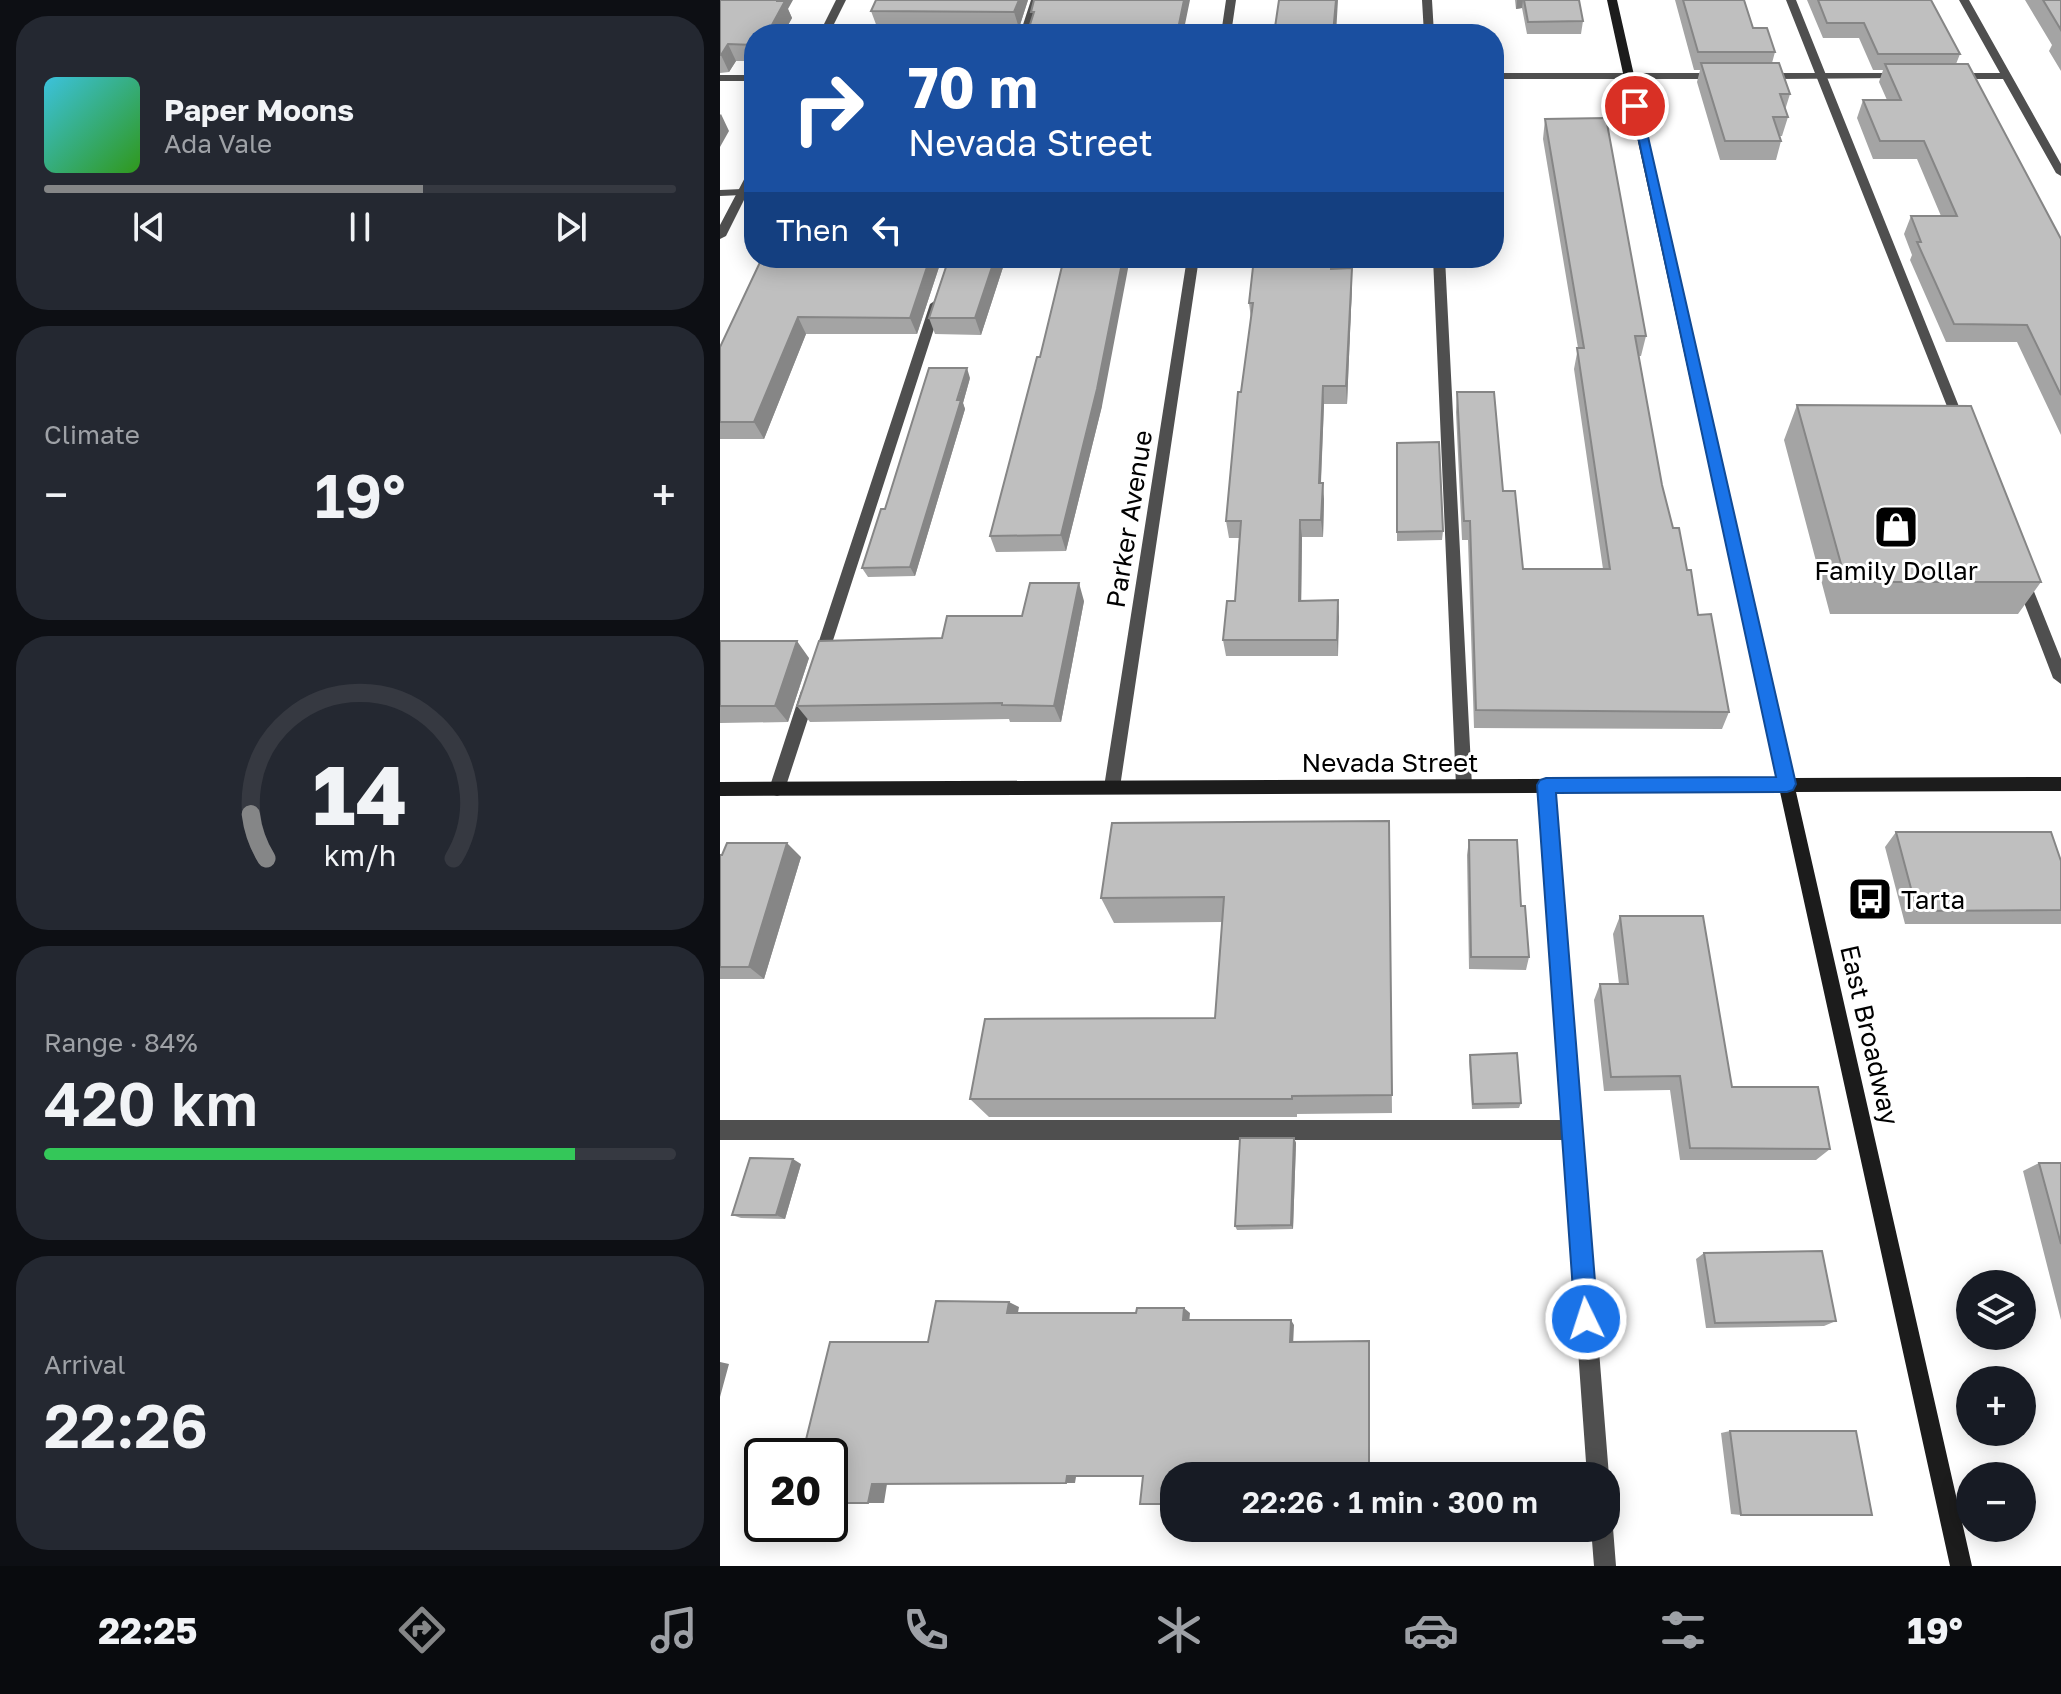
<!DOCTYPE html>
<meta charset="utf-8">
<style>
body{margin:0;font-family:"Golos Text",sans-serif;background:#242831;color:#f1f3f6;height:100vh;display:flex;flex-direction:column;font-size:30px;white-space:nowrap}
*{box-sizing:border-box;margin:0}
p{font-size:26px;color:#9ea1a6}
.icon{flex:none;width:44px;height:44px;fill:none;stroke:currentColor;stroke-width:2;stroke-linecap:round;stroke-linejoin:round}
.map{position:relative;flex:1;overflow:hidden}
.side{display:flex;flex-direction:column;gap:16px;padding:16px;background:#0d0f14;width:720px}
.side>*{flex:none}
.hud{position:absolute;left:24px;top:24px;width:760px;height:244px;border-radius:32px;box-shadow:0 4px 20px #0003;background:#1a4fa0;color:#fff;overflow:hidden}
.tools{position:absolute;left:1236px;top:1270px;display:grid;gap:16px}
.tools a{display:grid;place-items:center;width:80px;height:80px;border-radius:50%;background:#171b24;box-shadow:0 4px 20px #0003;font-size:40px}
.speed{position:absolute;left:24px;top:1438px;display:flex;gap:16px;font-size:40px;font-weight:700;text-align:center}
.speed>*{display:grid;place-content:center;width:104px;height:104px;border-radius:50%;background:#171b24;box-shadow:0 4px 20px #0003;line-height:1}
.speed .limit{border:4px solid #111;border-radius:12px;background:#fff;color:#111}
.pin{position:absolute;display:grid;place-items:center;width:68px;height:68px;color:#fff;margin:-34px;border:4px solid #fff;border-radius:50%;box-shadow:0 2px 8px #0007}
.me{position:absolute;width:88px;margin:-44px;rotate:356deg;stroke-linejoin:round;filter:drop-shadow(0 0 6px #0008)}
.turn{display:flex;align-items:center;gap:28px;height:168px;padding:0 32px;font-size:36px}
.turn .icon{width:104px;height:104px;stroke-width:2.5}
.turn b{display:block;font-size:56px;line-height:68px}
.then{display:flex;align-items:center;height:76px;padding:0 32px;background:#0003;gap:16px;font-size:30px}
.big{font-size:60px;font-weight:600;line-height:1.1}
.side .tile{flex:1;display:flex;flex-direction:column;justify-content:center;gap:12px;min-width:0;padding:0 28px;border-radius:32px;background:#242831}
.side .dial{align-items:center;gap:0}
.dial svg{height:208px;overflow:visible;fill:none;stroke:#363941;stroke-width:7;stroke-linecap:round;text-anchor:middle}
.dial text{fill:#f1f3f6;stroke:none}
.song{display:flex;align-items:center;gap:24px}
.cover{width:96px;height:96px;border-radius:12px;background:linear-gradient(135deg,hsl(190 70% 55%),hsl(110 70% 35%))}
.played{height:8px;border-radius:4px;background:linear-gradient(90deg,#858687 60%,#363941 60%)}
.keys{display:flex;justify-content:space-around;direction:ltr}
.heat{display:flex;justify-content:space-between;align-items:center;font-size:44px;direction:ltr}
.charge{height:12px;border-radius:6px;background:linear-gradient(90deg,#34c759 84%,#363941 0)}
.trip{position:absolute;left:440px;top:1462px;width:460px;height:80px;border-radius:32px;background:#171b24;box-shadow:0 4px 20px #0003;font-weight:600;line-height:80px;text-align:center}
.tab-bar{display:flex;height:128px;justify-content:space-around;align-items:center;background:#090b0e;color:#9ea1a6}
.tab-bar .icon{width:56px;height:56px}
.tab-bar .current{color:#858687}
.tab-bar b{font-size:36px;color:#f1f3f6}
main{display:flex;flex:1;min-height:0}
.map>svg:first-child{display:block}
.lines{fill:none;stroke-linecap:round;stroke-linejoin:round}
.lane{fill:#4f4f4f;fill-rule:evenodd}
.street{fill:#4f4f4f;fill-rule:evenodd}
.secondary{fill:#1c1c1c;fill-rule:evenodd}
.wall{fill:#a4a4a4}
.shaded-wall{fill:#868686}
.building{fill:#bfbfbf;stroke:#868686;stroke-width:2}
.route{fill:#1a73e8;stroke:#114b97;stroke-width:2}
.labels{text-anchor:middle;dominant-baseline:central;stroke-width:6;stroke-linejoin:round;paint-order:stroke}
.street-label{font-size:26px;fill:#000;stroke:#fff}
.poi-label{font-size:26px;fill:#000;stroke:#fff}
</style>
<main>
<section class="side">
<div class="tile">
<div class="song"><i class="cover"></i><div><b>Paper Moons</b><p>Ada Vale</p></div></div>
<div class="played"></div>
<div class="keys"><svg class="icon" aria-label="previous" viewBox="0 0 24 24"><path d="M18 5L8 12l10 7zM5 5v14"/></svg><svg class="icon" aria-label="pause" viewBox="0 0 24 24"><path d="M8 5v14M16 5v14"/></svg><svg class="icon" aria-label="next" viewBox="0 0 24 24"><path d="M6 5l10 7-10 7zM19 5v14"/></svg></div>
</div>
<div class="tile"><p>Climate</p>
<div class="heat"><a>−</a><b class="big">19°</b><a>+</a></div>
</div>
<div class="tile dial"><svg viewBox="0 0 100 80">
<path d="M14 69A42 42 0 1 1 86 69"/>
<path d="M14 69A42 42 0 0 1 8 52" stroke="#858687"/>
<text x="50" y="56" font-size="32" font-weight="700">14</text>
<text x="50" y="72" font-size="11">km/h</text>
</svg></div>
<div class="tile"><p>Range · 84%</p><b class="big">420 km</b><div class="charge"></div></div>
<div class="tile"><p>Arrival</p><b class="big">22:26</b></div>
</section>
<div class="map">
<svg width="1341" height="1566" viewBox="0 0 1341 1566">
<rect width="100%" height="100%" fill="#fff"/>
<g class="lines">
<path class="lane" d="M311,0H321L310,34H300Z
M702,0H712L714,34H704Z
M1066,0H1076L1246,424L1245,427L1240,428L1234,424Z
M0,190L22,189L27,192L22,195L0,196Z
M713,258H725L752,786L750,791H738L736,786Z
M216,300L222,304L106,662L99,668L92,662L210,304Z
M1302,574L1309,579L1341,659V684L1333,678L1295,579Z
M89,685L97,691L65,789L63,794L57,796L51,794L49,789L81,691Z
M826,778L832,780L834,785L889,1476L886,1483V1476H867L843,1140H0V1120H842L818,785L820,780Z
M886,1518L890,1520L893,1528L896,1566H874L871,1528H886Z"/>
<path class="street" d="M116,0H126L109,34H99Z
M506,0H516L511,34H501Z
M1239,0H1249L1341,164V176L1336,173L1283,79H1232L1227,76L1232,73H1280Z
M774,73H1001L1006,76L1001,79H774Z
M1181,73L1186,76L1184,78L1044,79L1039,76L1044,73Z
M0,75H34V81H0Z
M34,167V180L6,236L0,239V225L29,170Z
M467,258H479L400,787L398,792H386L384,787Z"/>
<path class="secondary" d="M887,0H897L1073,778L1341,777V791L1076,792L1252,1566H1230L1060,792L0,796V782L1057,778Z"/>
</g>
<path class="wall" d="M0,0L68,9L72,18L63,34H34V61H16L9,72L0,73Z
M308,0L299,28L157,27L151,11Z
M795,0H859L863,21L861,34H807L802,8L796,9Z
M955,0H1024L1033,28L1055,52L1052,63L1070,94L1065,110L1068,117L1062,136H1060L1061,141L1056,160H1000L977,82L980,70H974Z
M1087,0H1211L1240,54L1236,64L1341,239V435L1297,342H1226L1190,260L1192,255L1184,234L1191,216H1221L1197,159H1153L1137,118L1143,100H1167L1159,82L1163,70H1153L1139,38H1103Z
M1305,0H1341V71L1329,51L1332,45Z
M825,119L926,336L921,356H919L942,485L953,528L967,570L978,615L1009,712L1002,729L754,728L748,540H742L736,412L737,392L783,491L803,569H883L854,369L858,348L823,139Z
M42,258H222L197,334H86L44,439H0V347Z
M229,258H286L261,335L215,334L209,318Z
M534,258H613L612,269L632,268V286L627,404H604L601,483L604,500L603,537H582L581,601L618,600V656H506L503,640L515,601L519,538H509L506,521L531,319L529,303Z
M738,258H773V260H738Z
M320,357L382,406L346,551L276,552L270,536Z
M250,378L243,403L245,409L195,576L148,577L142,568L165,509Z
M1077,405L1321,582L1298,614H1110L1064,440Z
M677,443L723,531L722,540L677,541Z
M364,601L341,722H290L289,719L90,722L77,706L222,638L302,616Z
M0,641L89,658L68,722L0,723Z
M669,821L672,1113L577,1114V1117H269L250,1099L495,1018L502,922L394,923L381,898Z
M1176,832L1341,861V924H1185L1165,847Z
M749,840L801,906L809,957L806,970L749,969L747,855Z
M0,855L81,857L44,979H0Z
M900,916L1012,1087L1110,1149L1096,1160H960L950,1090L884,1091L874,1000L880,984H899L893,934Z
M750,1055L801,1103L799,1108L752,1109L749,1061Z
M574,1138L576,1143L573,1229L517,1230L515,1226Z
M1319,1163H1341V1320L1303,1171Z
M81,1164L65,1219L21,1218L12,1215Z
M984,1253L1116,1321L1104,1326L986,1328L976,1259Z
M1010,1431L1021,1515L1011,1514L1001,1433Z"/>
<path class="shaded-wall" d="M57,0H73L68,9L72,18L63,34H47Z
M299,0H308L299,28L294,12Z
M464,0H470L463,34H457Z
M616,0H618L616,34H613Z
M797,0H803L802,8L796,9Z
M8,44L16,61L9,72L1,55Z
M1,114L9,131L0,147V115Z
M210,258H222L197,334L190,318Z
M275,258H286L261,335L255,318Z
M403,258H410L382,406L346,551L341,535Z
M632,268V286L627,404L626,386Z
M78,317L86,334L44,439L34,422Z
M247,368L250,378L243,403L245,409L195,576L190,567Z
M603,386L604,404L600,500L599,483Z
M603,483L604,500L603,537L601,520Z
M580,520L582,537L581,617L579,601Z
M359,583L364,601L341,722L334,706Z
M618,600L619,617L618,656L617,640Z
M77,641L89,658L68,722L55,706Z
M67,843L81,857L44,979L29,967Z
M574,1138L576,1143L573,1229L571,1225Z
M73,1159L81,1164L65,1219L56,1215Z
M289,1302L299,1307L297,1318L287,1313Z
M464,1308L470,1313L469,1325L463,1320Z
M571,1320L574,1325L573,1346L570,1342Z
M0,1362L9,1364L0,1397Z
M347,1476L356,1477L355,1483H346Z
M152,1484H167L164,1503H148Z"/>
<path class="building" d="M0,0H57V1H65L47,34H34V45L8,44L1,55H0Z
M156,0H299L294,12L151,11Z
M314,0H464L457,34H307L314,12H311Z
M559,0H616L613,34H554Z
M804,0H859L863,21L808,22Z
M963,0H1024L1033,28H1047L1055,52H978Z
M1098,0H1211L1240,54H1158L1144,23H1107Z
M1323,0H1341V30Z
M981,63H1059L1070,94H1060L1068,117H1053L1061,141H1005Z
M1165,64H1248L1341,239V395L1307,325L1234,324L1197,242H1201L1191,216H1237L1204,141H1160L1143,100H1181Z
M886,118L926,336H915L942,485L953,528H959L967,570H971L978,615L991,614L1009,712L756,710L750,521H744L737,392H774L783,491H795L803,569H890L857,348H864L825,119Z
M42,258H210L190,318L78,317L34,422H0V347Z
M229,258H275L255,318H209Z
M344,258H403L377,389L341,535L270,536L317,357H320Z
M534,258H611V269L632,268L626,386H603L599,483H603L601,520H580L579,601L618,600L617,640H503L507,601H515L521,521H506L518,392H521L533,303H529Z
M209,368H247L237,400H241L190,567L142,568L161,509H165Z
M1077,405L1251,406L1321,582H1126Z
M719,442L723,531L677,532V443Z
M310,583H359L334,706L282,705V703L77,706L99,641L222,638L227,616H302Z
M0,641H77L55,706H0Z
M669,821L672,1095L572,1096V1099H250L265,1019L495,1018L504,897L381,898L392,823Z
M1176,832H1331L1341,861V910L1197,911Z
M749,840H797L801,906H805L809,957H751Z
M7,843H67L29,967H0V855H2Z
M900,916H983L1012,1087H1098L1110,1149L970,1148L960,1076L891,1077L880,984H908Z
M797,1053L801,1103L753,1104L750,1055Z
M520,1138H574L571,1225L515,1226Z
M30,1158L73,1159L56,1215H12Z
M1319,1163H1341V1244Z
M1102,1251L1116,1321L995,1323L984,1253Z
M216,1301L289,1302L287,1313H416L417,1308H464L463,1320H571L570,1342L649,1341V1472L475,1473V1476H454V1504H420L423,1476H347L346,1483L152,1484L148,1503H110V1456H82L110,1342H208Z
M1010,1431H1136L1152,1515H1021Z"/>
<path class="route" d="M911,104L921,106L1076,784L1073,790L1067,792L836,793L878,1319L875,1327L866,1331L858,1327L855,1319L817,785L820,780L826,778L1056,777Z"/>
<defs>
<g id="shop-square" transform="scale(2.3)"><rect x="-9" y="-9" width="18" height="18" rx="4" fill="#000" stroke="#fff"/><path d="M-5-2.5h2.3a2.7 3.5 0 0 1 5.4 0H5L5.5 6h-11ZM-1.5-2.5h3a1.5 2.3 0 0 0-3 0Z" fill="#fff"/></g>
<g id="bus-square" transform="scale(2.3)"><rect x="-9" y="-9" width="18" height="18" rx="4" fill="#000" stroke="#fff"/><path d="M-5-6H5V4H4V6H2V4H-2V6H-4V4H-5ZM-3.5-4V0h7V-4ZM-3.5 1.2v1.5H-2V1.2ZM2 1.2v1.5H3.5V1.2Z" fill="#fff"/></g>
</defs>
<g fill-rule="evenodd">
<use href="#shop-square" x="1176" y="527"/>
<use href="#bus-square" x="1150" y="899"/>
</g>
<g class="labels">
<g class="street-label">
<text transform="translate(409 519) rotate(-81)">Parker Avenue</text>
<text x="670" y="762">Nevada Street</text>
<text transform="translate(1150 1035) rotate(77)">East Broadway</text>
</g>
<g class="poi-label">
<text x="1176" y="570">Family Dollar</text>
<text x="1181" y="899" text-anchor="start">Tarta</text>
</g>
</g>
</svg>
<div class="tools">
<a><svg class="icon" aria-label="layers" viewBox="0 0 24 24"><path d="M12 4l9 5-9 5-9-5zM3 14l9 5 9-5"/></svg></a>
<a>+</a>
<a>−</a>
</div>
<div class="speed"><div class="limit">20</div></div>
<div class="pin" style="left:915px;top:106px;background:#d93025"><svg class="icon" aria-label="arrive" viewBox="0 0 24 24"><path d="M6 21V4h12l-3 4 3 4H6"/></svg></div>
<svg class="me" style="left:866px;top:1319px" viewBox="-20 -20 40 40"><circle r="17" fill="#1a73e8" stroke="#fff" stroke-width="3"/><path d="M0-11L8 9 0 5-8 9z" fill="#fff"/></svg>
<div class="trip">22:26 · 1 min · 300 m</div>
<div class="hud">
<div class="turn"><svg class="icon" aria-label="right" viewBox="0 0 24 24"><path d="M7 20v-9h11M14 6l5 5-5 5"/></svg><div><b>70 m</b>Nevada Street</div></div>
<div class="then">Then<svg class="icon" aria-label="left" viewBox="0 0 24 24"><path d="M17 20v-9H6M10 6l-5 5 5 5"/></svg></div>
</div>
</div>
</main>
<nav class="tab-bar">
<b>22:25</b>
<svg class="icon current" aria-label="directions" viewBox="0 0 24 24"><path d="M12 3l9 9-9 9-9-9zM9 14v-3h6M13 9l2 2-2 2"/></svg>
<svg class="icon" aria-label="music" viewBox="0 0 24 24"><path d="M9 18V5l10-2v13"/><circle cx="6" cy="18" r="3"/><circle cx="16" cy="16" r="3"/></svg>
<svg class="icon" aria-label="phone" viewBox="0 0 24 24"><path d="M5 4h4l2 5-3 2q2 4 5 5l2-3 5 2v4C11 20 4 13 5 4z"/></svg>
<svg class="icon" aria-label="climate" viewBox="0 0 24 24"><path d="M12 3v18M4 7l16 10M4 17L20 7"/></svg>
<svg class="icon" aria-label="car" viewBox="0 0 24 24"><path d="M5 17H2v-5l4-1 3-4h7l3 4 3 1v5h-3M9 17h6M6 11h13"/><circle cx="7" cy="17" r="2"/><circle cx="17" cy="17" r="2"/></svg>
<svg class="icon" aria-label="filters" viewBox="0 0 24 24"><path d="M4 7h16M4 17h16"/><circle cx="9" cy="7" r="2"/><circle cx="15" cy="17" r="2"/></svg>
<b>19°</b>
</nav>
